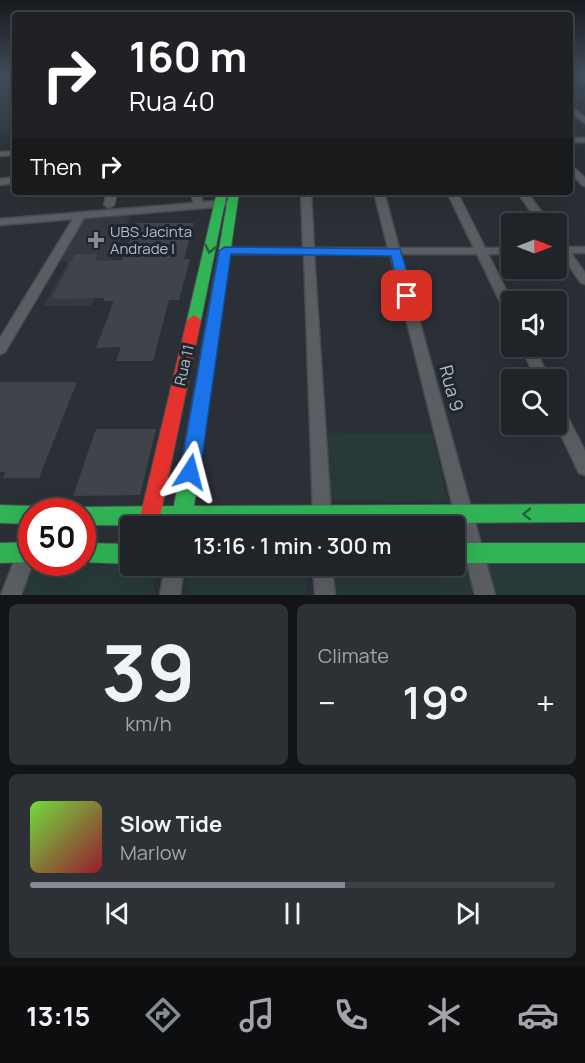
<!DOCTYPE html>
<meta charset="utf-8">
<style>
body{margin:0;font-family:Manrope,sans-serif;background:#2d3034;color:#f1f3f6;height:100vh;display:flex;flex-direction:column;font-size:22px;white-space:nowrap}
*{box-sizing:border-box;margin:0}
p{font-size:20px;color:#a2a4a8}
.icon{flex:none;width:33px;height:33px;fill:none;stroke:currentColor;stroke-width:2;stroke-linecap:round;stroke-linejoin:round}
.map{position:relative;height:595px;overflow:hidden}
.side{display:flex;flex-direction:column;gap:9px;padding:9px;background:#121416;flex:1}
.side>*{flex:none}
.guide{position:absolute;left:12px;top:12px;width:561px;height:183px;border-radius:6px;box-shadow:0 6px 24px #0002,0 0 0 2px #3d4145;background:#202124;color:#fff;overflow:hidden}
.needle{width:39px;rotate:90deg}
.fabs{position:absolute;left:501px;top:213px;display:grid;gap:12px}
.fabs a{display:grid;place-items:center;width:66px;height:66px;border-radius:6px;background:#202428;box-shadow:0 6px 24px #0002,0 0 0 2px #3d4145;font-size:30px}
.speed{position:absolute;left:18px;top:498px;display:flex;gap:12px;font-size:30px;font-weight:700;text-align:center}
.speed>*{display:grid;place-content:center;width:78px;height:78px;border-radius:50%;background:#202428;box-shadow:0 6px 24px #0002,0 0 0 2px #3d4145;line-height:1}
.speed .limit{border:9px solid #d22;background:#fff;color:#111}
.pin{position:absolute;display:grid;place-items:center;width:51px;height:51px;color:#fff;margin:-26px;border-radius:12px;box-shadow:0 3px 9px #0006}
.me{position:absolute;width:66px;margin:-33px;rotate:9deg;stroke-linejoin:round;filter:drop-shadow(0 0 4px #0008)}
.turn{display:flex;align-items:center;gap:21px;height:126px;padding:0 18px;font-size:27px}
.turn .icon{width:78px;height:78px;stroke-width:2.5}
.turn b{display:block;font-size:42px;line-height:51px}
.then{display:flex;align-items:center;height:57px;padding:0 18px;background:#0003;gap:12px;font-size:22px}
.big{font-size:45px;font-weight:600;line-height:1.1}
.side .tile{flex:1;display:flex;flex-direction:column;justify-content:center;gap:9px;min-width:0;padding:0 21px;border-radius:9px;background:#2d3034}
.side .dial{align-items:center;gap:0}
.dial b{font-size:78px;line-height:1}
.song{display:flex;align-items:center;gap:18px}
.cover{width:72px;height:72px;border-radius:9px;background:linear-gradient(135deg,hsl(100 70% 55%),hsl(350 70% 35%))}
.played{height:6px;border-radius:3px;background:linear-gradient(90deg,#848b94 60%,#3d4145 60%)}
.keys{display:flex;justify-content:space-around;direction:ltr}
.heat{display:flex;justify-content:space-between;align-items:center;font-size:33px;direction:ltr}
.side .tiles{flex:1;display:grid;gap:9px;grid-template-columns:1fr 1fr}
.tile:last-child{grid-column:span 2}
.trip{position:absolute;left:120px;top:516px;width:345px;height:60px;border-radius:6px;background:#202428;box-shadow:0 6px 24px #0002,0 0 0 2px #3d4145;font-weight:600;line-height:60px;text-align:center}
.menu{display:flex;height:96px;justify-content:space-around;align-items:center;background:#0d0e10;color:#a2a4a8}
.menu .icon{width:42px;height:42px}
.menu .active{color:#848b94}
.menu b{font-size:27px;color:#f1f3f6}
.map>svg:first-child{display:block}
.medical{fill:#363741}
.green{fill:#28393a}
.building{fill:#3f444a}
.lines{fill:none;stroke-linecap:round;stroke-linejoin:round}
.street-casing{stroke:#484c52;stroke-width:3}
.fast-casing{stroke:#484c52;stroke-width:2}
.jam-casing{stroke:#484c52;stroke-width:2}
.street{fill:#5a5e63;fill-rule:evenodd}
.fast{fill:#30b455;fill-rule:evenodd}
.jam{fill:#e5322d;fill-rule:evenodd}
.oneway{stroke:#255f3e}
.route{fill:#1a73e8;stroke:#114b97;stroke-width:1.5}
.poi-dot{fill:#848b94;stroke:#1e262f;stroke-width:2}
.labels{text-anchor:middle;dominant-baseline:central;stroke-width:6;stroke-linejoin:round;paint-order:stroke}
.poi-label{font-size:15px;fill:#b5bcc6;stroke:#1e262f;text-anchor:start}
.street-label{font-size:15px;fill:#b5bcc6;stroke:#1e262f}
.near-street-label{font-size:18px;fill:#b5bcc6;stroke:#1e262f}
</style>
<div class="map">
<svg width="585" height="595" viewBox="0 0 585 595">
<rect width="100%" height="100%" fill="#2a3036"/>
<path class="medical" d="M131,214L91,306H43L68,262L60,261L85,218Z"/>
<path class="green" d="M0,74H15V134L0,135Z
M326,433L432,434L448,502L329,501Z
M484,557L585,558V595H494Z
M465,563L473,595H336L335,566H454Z
M28,564L158,566L152,595H16Z
M190,566H307V595H186Z"/>
<path class="building" d="M137,223H194L184,259H190L179,300H169L153,361H116L121,347L96,348L114,301H103L104,298L51,299L75,254H98L95,261L122,260Z
M0,382H77L39,478H3L5,472H0Z
M96,429H156L140,495L73,496Z"/>
<g class="lines">
<g class="street-casing">
<path id="street" d="M573,74H580L585,78V83Z
M570,106L585,117V123L570,112Z
M570,138H585V142H570Z
M15,151V155L0,156V152Z
M570,164L585,178V186L582,185L570,172Z
M15,177V183L0,185V179Z
M107,192H117L114,205L109,208L104,205Z
M190,192H200L203,202L228,200L233,203L228,206L84,218L5,352L0,354V338L73,219L0,225V219L194,203Z
M301,192H311L314,248H388L374,192H384L399,248H474L447,192H457L485,248H512V254H488L512,302V318L506,314L477,254H401L495,595H475L390,254H314L331,514L328,520L322,522L316,520L313,514L304,254H226L221,251L226,248H303Z
M517,192H527L550,224H540Z
M556,237L560,238L566,247H585V253H571L585,273V284L581,283L560,253H556Z
M521,346H534L550,380H536Z
M556,402L561,404L585,451V475L579,473L556,424Z
M28,541L32,542L33,562L21,595H1L21,543Z
M165,566H184L180,595H160Z
M313,566H332L335,595H315Z"/>
</g>
<g class="fast-casing">
<path id="fast" d="M217,192H227L201,320L194,325L187,320Z
M229,192H239L194,506L585,504V522L191,525V526L82,525V512H74L82,507L174,506Z
M0,505L32,506L39,508L41,512H32V524L0,523Z
M32,542V562L0,563V543Z
M82,543L130,544V564L80,562H82Z
M454,543H585V563H454Z"/>
</g>
<g class="jam-casing">
<path id="jam" d="M194,315L201,320L158,526H138L187,320Z"/>
</g>
<use href="#street" class="street"/>
<use href="#fast" class="fast"/>
<use href="#jam" class="jam"/>
</g>
<defs><path id="oneway-chevron" d="M-2-3.5L2.5 0L-2 3.5" fill="none" stroke-width="1.6" stroke-linecap="round" stroke-linejoin="round" transform="scale(1.5)"/></defs>
<g class="oneway">
<use href="#oneway-chevron" transform="translate(210 249) rotate(103)"/>
<use href="#oneway-chevron" transform="translate(527 514) rotate(180)"/>
</g>
<linearGradient id="sky" x2="0" y2="1"><stop stop-color="#171a1e"/><stop offset="0.47" stop-color="#444e5d"/><stop offset="1" stop-color="#444e5d" stop-opacity="0"/></linearGradient>
<rect width="585" height="158" fill="url(#sky)"/>
<path class="route" d="M225,247L400,249L414,296L407,300L400,296L391,256L231,254L200,472L197,478L190,480L183,478L180,472L219,251Z"/>
<path class="poi-dot" d="M93 231h6v6h6v6h-6v6h-6v-6h-6v-6h6z"/>
<g class="labels">
<g class="poi-label">
<text x="110" y="231">UBS Jacinta<tspan x="110" dy="17">Andrade I</tspan></text>
</g>
<g class="street-label">
<text transform="translate(184 365) rotate(-77)">Rua 11</text>
</g>
<g class="near-street-label">
<text transform="translate(452 388) rotate(75)">Rua 9</text>
</g>
</g>
</svg>
<div class="fabs">
<a><svg class="needle" viewBox="-14 -14 28 28"><path d="M0-13l5 13h-10z" fill="#e53935"/><path d="M0 13l5-13h-10z" fill="#a2a4a8"/></svg></a>
<a><svg class="icon" aria-label="sound" viewBox="0 0 24 24"><path d="M4 9h4l5-4v14l-5-4H4zM17 9q2 3 0 6"/></svg></a>
<a><svg class="icon" aria-label="search" viewBox="0 0 24 24"><circle cx="10" cy="10" r="6"/><path d="M15 15l6 6"/></svg></a>
</div>
<div class="speed"><div class="limit">50</div></div>
<div class="pin" style="left:407px;top:296px;background:#d93025"><svg class="icon" aria-label="arrive" viewBox="0 0 24 24"><path d="M6 21V4h12l-3 4 3 4H6"/></svg></div>
<svg class="me" style="left:190px;top:472px" viewBox="-20 -20 40 40"><path d="M0-17L14 15 0 8-14 15z" fill="#1a73e8" stroke="#fff" stroke-width="4"/></svg>
<div class="trip">13:16 · 1 min · 300 m</div>
<div class="guide">
<div class="turn"><svg class="icon" aria-label="right" viewBox="0 0 24 24"><path d="M7 20v-9h11M14 6l5 5-5 5"/></svg><div><b>160 m</b>Rua 40</div></div>
<div class="then">Then<svg class="icon" aria-label="right" viewBox="0 0 24 24"><path d="M7 20v-9h11M14 6l5 5-5 5"/></svg></div>
</div>
</div>
<section class="side">
<div class="tiles">
<div class="tile dial"><b>39</b><p>km/h</p></div>
<div class="tile"><p>Climate</p>
<div class="heat"><a>−</a><b class="big">19°</b><a>+</a></div>
</div>
<div class="tile">
<div class="song"><i class="cover"></i><div><b>Slow Tide</b><p>Marlow</p></div></div>
<div class="played"></div>
<div class="keys"><svg class="icon" aria-label="previous" viewBox="0 0 24 24"><path d="M18 5L8 12l10 7zM5 5v14"/></svg><svg class="icon" aria-label="pause" viewBox="0 0 24 24"><path d="M8 5v14M16 5v14"/></svg><svg class="icon" aria-label="next" viewBox="0 0 24 24"><path d="M6 5l10 7-10 7zM19 5v14"/></svg></div>
</div>
</div>
</section>
<nav class="menu">
<b>13:15</b>
<svg class="icon active" aria-label="directions" viewBox="0 0 24 24"><path d="M12 3l9 9-9 9-9-9zM9 14v-3h6M13 9l2 2-2 2"/></svg>
<svg class="icon" aria-label="music" viewBox="0 0 24 24"><path d="M9 18V5l10-2v13"/><circle cx="6" cy="18" r="3"/><circle cx="16" cy="16" r="3"/></svg>
<svg class="icon" aria-label="phone" viewBox="0 0 24 24"><path d="M5 4h4l2 5-3 2q2 4 5 5l2-3 5 2v4C11 20 4 13 5 4z"/></svg>
<svg class="icon" aria-label="climate" viewBox="0 0 24 24"><path d="M12 3v18M4 7l16 10M4 17L20 7"/></svg>
<svg class="icon" aria-label="car" viewBox="0 0 24 24"><path d="M5 17H2v-5l4-1 3-4h7l3 4 3 1v5h-3M9 17h6M6 11h13"/><circle cx="7" cy="17" r="2"/><circle cx="17" cy="17" r="2"/></svg>
</nav>
